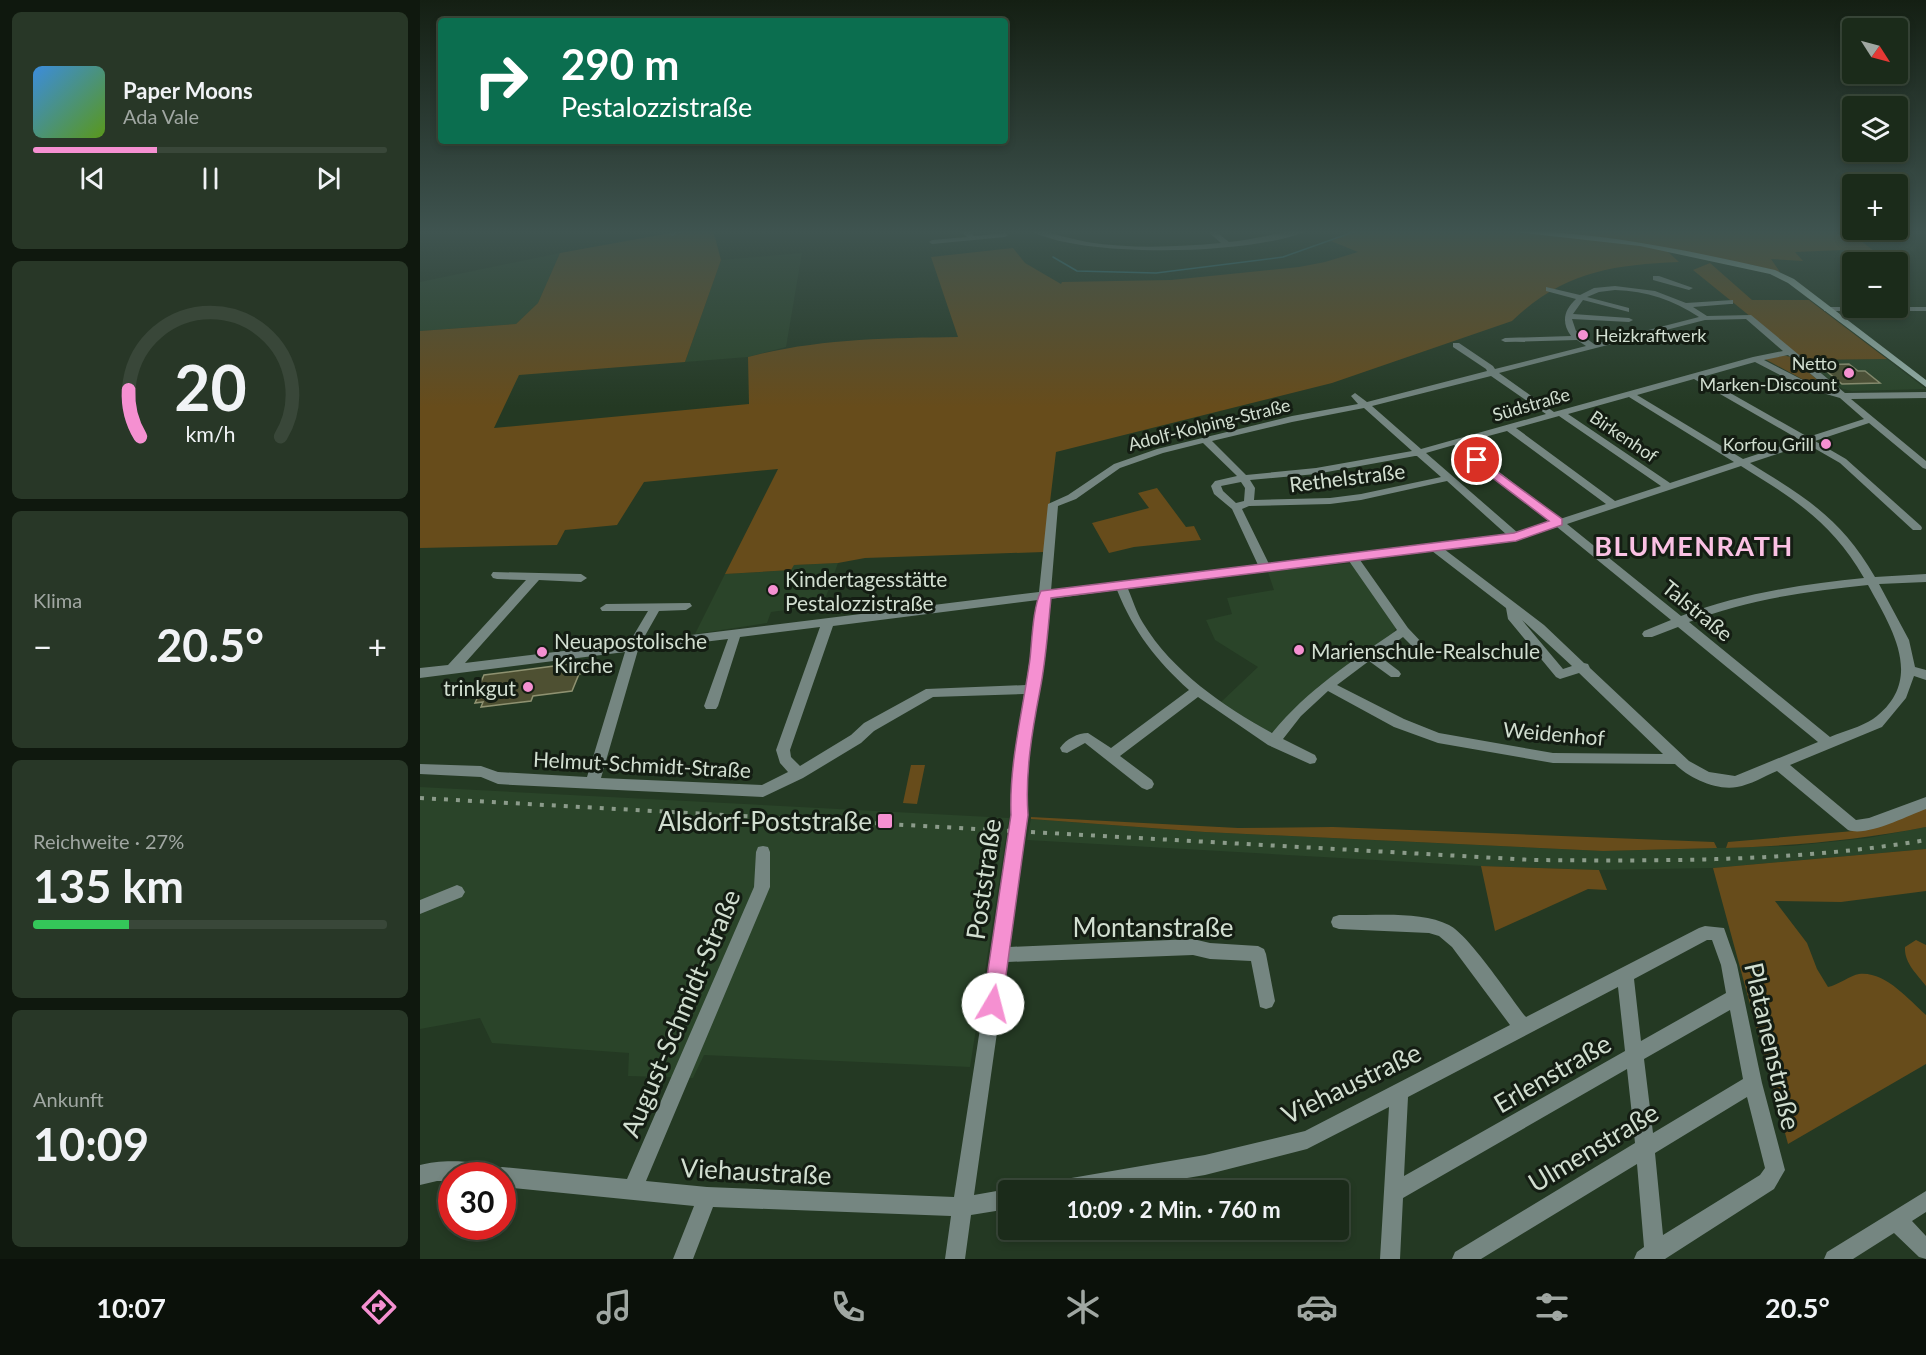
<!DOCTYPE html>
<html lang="de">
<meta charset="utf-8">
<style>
body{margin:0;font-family:Lato,sans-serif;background:#283727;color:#f1f3f6;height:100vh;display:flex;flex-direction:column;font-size:22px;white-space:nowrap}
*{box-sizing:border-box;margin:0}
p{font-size:20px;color:#a0a7a2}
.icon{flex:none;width:33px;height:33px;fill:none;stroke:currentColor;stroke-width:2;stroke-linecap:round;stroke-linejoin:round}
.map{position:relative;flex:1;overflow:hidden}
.side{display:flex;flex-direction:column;gap:12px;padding:12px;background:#0f180e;width:420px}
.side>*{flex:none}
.guide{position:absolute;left:18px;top:18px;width:570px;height:126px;border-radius:6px;box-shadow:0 3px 9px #0003,0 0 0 2px #394739;background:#0b6e4f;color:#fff;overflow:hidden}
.needle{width:39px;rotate:126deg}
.fabs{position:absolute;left:1422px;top:18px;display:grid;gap:12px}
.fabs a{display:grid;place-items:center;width:66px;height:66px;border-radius:6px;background:#1b2b1a;box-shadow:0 3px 9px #0003,0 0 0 2px #394739;font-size:30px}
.speed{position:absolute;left:18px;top:1162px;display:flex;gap:12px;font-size:30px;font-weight:700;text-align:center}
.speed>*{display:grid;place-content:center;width:78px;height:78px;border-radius:50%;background:#1b2b1a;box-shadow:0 3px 9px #0003,0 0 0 2px #394739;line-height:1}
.speed .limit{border:9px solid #d22;background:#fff;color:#111}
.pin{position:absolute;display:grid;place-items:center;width:51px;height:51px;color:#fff;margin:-26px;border:3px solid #fff;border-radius:50%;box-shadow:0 2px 6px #0007}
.me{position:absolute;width:66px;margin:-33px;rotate:8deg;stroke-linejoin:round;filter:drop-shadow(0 0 4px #0008)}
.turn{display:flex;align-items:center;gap:21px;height:126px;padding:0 24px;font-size:27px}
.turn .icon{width:78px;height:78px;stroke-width:2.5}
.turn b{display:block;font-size:42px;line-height:51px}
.big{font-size:45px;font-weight:700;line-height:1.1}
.side .card{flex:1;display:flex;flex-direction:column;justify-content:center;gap:9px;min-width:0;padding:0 21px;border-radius:9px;background:#283727}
.side .dial{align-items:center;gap:0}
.dial svg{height:156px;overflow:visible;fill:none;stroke:#394739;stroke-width:7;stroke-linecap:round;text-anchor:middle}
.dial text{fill:#f1f3f6;stroke:none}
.song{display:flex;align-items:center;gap:18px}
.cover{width:72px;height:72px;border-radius:9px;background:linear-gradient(135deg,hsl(210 70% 55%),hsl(90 70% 35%))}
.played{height:6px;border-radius:3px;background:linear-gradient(90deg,#f590d1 35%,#394739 35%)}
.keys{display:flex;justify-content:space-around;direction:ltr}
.heat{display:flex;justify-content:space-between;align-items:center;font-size:33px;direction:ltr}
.charge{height:9px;border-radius:4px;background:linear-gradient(90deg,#34c759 27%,#394739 0)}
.trip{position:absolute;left:578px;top:1180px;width:351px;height:60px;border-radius:6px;background:#1b2b1a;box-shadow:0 3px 9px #0003,0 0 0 2px #394739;font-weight:700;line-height:60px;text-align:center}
.tab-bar{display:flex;height:96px;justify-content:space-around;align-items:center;background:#0b110a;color:#a0a7a2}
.tab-bar .icon{width:42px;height:42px}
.tab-bar .active{color:#f590d1}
.tab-bar b{font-size:27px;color:#f1f3f6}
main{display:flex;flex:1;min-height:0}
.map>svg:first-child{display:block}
.built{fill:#2a4429}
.green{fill:#674c1b}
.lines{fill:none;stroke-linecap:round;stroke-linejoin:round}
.stream{stroke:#33818c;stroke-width:1.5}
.building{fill:#4e5032;stroke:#8f9271;stroke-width:1.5}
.street{fill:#758681;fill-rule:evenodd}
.secondary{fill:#9ab5ad;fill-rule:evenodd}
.rail{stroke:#8b9b8a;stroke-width:4;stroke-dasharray:4 8;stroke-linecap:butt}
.route{fill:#f590d1;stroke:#9f5e88;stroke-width:1.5}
.poi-dot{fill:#f590d1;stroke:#141d13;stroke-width:2}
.labels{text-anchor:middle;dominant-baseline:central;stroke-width:6;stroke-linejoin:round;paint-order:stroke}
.far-poi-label{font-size:18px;fill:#d1ded0;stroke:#141d13;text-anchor:end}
.far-street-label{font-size:18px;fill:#d1ded0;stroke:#141d13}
.street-label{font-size:21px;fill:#d1ded0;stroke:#141d13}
.poi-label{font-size:21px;fill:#d1ded0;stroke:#141d13;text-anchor:start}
.near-poi-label{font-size:26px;fill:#d1ded0;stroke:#141d13;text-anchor:end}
.near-street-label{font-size:26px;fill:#d1ded0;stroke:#141d13}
.district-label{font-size:27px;font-weight:bold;letter-spacing:1.5px;fill:#fbc1e4;stroke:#141d13}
</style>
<main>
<section class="side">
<div class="card">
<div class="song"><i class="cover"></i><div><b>Paper Moons</b><p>Ada Vale</p></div></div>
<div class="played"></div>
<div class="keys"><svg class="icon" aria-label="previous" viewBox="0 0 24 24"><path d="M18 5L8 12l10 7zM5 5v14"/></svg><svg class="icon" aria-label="pause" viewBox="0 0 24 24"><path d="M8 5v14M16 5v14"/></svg><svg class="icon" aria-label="next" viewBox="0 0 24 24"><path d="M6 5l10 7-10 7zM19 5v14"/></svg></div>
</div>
<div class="card dial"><svg viewBox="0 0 100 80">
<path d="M14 69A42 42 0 1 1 86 69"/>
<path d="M14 69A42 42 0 0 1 8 45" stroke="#f590d1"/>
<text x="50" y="56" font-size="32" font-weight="700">20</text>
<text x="50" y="72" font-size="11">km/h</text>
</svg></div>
<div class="card"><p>Klima</p>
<div class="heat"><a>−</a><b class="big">20.5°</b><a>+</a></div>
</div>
<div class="card"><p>Reichweite · 27%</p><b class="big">135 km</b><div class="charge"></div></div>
<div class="card"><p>Ankunft</p><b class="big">10:09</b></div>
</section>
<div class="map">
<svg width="1506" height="1259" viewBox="0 0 1506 1259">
<rect width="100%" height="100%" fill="#243923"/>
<path class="built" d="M140,253L118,303L96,324L0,331V282Z
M382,253L366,347L328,357L265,362L301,260Z
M1467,359L1506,389L1432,391L1423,389L1384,360Z
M418,563L403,605L351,612L347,623L275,634L305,574L371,570L373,565Z
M932,563L976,628L973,633L899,686L856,731L850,732L800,703L838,667L795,640L786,620L812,614L807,598L854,590L848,572Z
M0,787L589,818L550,1067L284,1055L273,1078L208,1076L209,1053L72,1043L60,1018L0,1029Z
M611,819L785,832L1183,851L1371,846L1448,838L1506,827V849L1293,868L1179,870L1061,866L607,840Z"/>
<path class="green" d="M267,230H293L301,260L265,362L99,375L74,428L329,404L328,357C395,339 468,338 538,337L511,257L593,248L605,263L641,284L642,282L751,280L879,267L905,262L938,252L911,241L938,230H1427L1468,262H1441L1424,250L1375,252L1383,261L1351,259L1360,272L1333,265L1248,252L1259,262C1191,265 1143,272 1092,321L912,383L636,452L624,552L445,558L418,563L374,565L371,570L305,574L358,469L224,482L197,525L145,530L137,545L0,548V331L96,324L118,303L140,253Z
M1290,263L1332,300H1389L1467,359L1384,360L1273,270Z
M1362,355L1371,357L1408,389L1402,390L1345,359Z
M737,488L766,527L774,526L781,540L714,547L689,553L672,523L729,508L718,493Z
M491,765H505L497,804L483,803Z
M1506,808V827C1439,840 1374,846 1306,848L1308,842L1445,830Z
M611,817L818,828L913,827L1294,842L1297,848L1183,851L785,832L611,819Z
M1506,849V891L1421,902L1355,901L1387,943L1397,969L1408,987C1418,985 1431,975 1439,974C1465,971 1488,999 1506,1015V1064L1368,1144L1293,868Z
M1061,866L1179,870L1187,890L1168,889L1075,931Z
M1496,940L1506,945V986C1497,974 1484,963 1485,947Z"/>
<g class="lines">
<path class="stream" d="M633,257L657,271L736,273L863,257L939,230"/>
</g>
<path class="building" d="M1429,364L1438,371H1445L1460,383L1422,384L1399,365Z
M173,661L169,672L159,674L152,691L113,696L111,701L61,707L63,702L55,703L64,683L60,684L64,675Z"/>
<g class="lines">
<path class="street" d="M256,230H266L252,236L249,234Z
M540,230H548L554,236L585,233L588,235L585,237L512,244L509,242L512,240L547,237Z
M609,230C626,230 649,239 667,242C711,249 758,247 801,243L786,230H794L809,242C835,240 864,230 889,230C837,255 660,259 609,230Z
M1233,276H1239L1273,288L1269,290L1233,280Z
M1195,286L1235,291L1266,303L1313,300V304H1310L1273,307L1287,316L1331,315L1425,393L1506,392V398L1431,399L1506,461V469L1503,468L1449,423L1395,441L1426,459L1501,526L1502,528L1501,530H1493L1420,463L1387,444L1330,463C1386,498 1421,518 1455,577L1506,574V582L1459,584L1489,640L1495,667L1506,670V680L1494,676L1486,698L1462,727L1370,765L1436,820L1449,818L1506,797V809C1487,816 1447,837 1428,830L1357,771C1345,776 1330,785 1317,787C1297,791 1269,778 1255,764L1133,763L1018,743L974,727L908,691L881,716L863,739L895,755L897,759L895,763L890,764L848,745L778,697L700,756L732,780L734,784L732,788L727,790L722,788L665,743L647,753L642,752L640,748C646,739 658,733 668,733L691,748L769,690C736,660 714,632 697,590L630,599L607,771V815L589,947L773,939L790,943L838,946L844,949L846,954L855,1001L852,1007L846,1009L840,1007L831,961L790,959L773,955L587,962L554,1195L588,1189L592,1191H588V1209L551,1215L545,1259H525L531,1216L293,1207L273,1259H253L274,1206L82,1187V1176H32V1181H17L0,1185V1165C21,1159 58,1160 77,1169L82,1167L207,1179L334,887L336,852L338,847L343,846L348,847L350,852V887L226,1181L287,1187L534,1197L593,815V771L604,694L513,697L454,731L441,743L383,778L343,797L93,785L78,784L61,777L0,774V764L61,766L78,772L167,777L205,652L0,678V668L28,665L106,580L77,579L73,578L71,575L73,572L161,574L167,578L161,582L119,580L45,663L209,643L228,611H182L180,608L186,604L270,603L272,606L266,610L239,611L222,641L619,592L628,504L648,495L694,464L737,449L872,416L938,404L931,396L935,393L947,402L1067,371L1066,369L1033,347V343H1039L1073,366L1075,369L1166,346L1157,340L1085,342L1081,340L1085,338L1151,336C1141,322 1144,310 1156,299L1126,291V287L1160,295L1174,288ZM1195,290C1227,291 1253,300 1279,317L1174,344L1156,331L1152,319L1209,322L1213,320L1209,318L1153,314L1163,300L1209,312V308L1167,297L1179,292ZM1326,319L1363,351L1333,357L1134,412L1079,373L1285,320ZM1368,355L1411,391L1381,379L1344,360ZM1335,362L1385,388L1420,398L1444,419L1388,437L1282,377ZM1071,376L1126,414L1001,449L952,406ZM1274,379L1380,440L1323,459L1217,395ZM1209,397L1314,462L1250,483L1148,414ZM944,408L992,451L896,468L826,475L792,441L872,422ZM1139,416L1241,486L1195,501L1096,428ZM1087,431L1186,504L1140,519L1042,443ZM783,443L817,476L795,481L791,486L794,494L812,509L838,565L631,591L638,506L656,499L700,468L743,453ZM1034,445L1131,522L1098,533L1006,453ZM995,456H997L1021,477L941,494L910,498L834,500L835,488L830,480L896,474ZM1321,466C1374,499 1412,522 1444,578C1382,584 1320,594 1261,616L1147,524ZM1027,481L1087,535L849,564L822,509L829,506L910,504L941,500ZM821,482L825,488L824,501L816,503L803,491L801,486ZM1137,527L1251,620L1224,631L1222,634L1224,637H1232L1258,627L1398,742L1315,776L1289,772L1269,761L1170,668L1168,664L1164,663L1124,625L1024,549L1096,540ZM1012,551L1086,608L1088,619L1136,677L1140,679L1159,673L1243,754L1133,753L1019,733L984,719L917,685L949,661L971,677H979L981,674L979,671L958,655L983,637L996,650H1004L1006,647L988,628L940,560ZM929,561L977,630C931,662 888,689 852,733C803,706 752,671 723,623C716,612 713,600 708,589ZM1448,585C1472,629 1506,680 1453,719C1441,727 1424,731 1410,737L1269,622C1326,600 1387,591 1448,585ZM618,600L606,685L506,689L444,723L431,735L380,766L371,757L370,750L413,626ZM1102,620L1152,666L1143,669ZM400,627L356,750L360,763L368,772L342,785L181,778L218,650L308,639L284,706L286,709H296L298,706L320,637Z
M1404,307H1506V311H1404Z
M37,885L42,887L45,892L42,897L0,914V900Z
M919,915C951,916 1001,910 1029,925C1050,936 1089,996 1106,1017L1279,928L1285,926L1304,928L1317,965L1342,1083L1365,1170L1354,1189L1245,1259H1214L1217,1252L1224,1247L1217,1164L1061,1259H1032L1035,1252L1215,1143L1207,1069L983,1198L980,1259H960L969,1107L887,1149L785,1175L690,1191H624L627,1184L634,1181L785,1155L885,1131L1090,1025L1032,947L1019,936L1009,933L919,929L913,927L911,922L913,917ZM1287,940H1292L1301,965L1306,993L1221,1041L1214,979ZM1198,987L1205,1051L984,1176L988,1097ZM1310,1010L1323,1079L1233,1133L1224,1059ZM1327,1097L1345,1168L1340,1175L1243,1235L1235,1153Z
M1506,1191V1212L1492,1221L1506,1236V1259L1499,1257L1474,1233L1433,1259H1404L1407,1252Z"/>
<path class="secondary" d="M1076,230C1170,230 1263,249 1355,270L1374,279L1506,380V387L1368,283L1350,274L1220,246Z"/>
<path class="rail" d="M0,798L1113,860C1244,861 1376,862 1506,840"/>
</g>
<linearGradient id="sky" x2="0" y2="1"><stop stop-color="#141f13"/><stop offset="0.57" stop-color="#3f5450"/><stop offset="1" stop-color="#3f5450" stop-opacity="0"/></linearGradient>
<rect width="1506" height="407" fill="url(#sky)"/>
<path class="route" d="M1057,457L1142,519V525L1096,541L631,598C628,628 626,660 620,690C612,731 605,773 608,815L582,1004L580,1011L573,1014L566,1011L563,1004L591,815C589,762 603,711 610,659C612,640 613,607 621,591L1094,533L1129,521L1053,463L1052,460Z"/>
<g class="poi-dot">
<circle cx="1163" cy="335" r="6"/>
<circle cx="1429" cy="373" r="6"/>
<circle cx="1406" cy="444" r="6"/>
<circle cx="353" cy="590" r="6"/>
<circle cx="879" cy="650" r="6"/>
<circle cx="122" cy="652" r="6"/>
<circle cx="108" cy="687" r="6"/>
<rect x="457" y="813" width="16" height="16" rx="3"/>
</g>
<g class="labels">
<g class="far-poi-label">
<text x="1175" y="335" text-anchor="start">Heizkraftwerk</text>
<text x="1417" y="363">Netto<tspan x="1417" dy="21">Marken-Discount</tspan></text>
<text x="1394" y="444">Korfou Grill</text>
</g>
<g class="far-street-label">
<text transform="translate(1111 404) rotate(-16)">Südstraße</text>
<text transform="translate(789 424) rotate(-14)">Adolf-Kolping-Straße</text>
<text transform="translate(1204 436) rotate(34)">Birkenhof</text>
</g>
<g class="street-label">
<text transform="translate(927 477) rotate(-7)">Rethelstraße</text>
<text transform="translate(1278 610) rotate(39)">Talstraße</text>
<text transform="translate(1134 733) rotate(5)">Weidenhof</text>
<text transform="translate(222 764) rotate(3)">Helmut-Schmidt-Straße</text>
</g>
<g class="poi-label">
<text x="365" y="578">Kindertagesstätte<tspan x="365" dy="24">Pestalozzistraße</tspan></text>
<text x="134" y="640">Neuapostolische<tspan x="134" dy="24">Kirche</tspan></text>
<text x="891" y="650">Marienschule-Realschule</text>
<text x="96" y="687" text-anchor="end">trinkgut</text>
</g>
<g class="near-poi-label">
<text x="452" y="821">Alsdorf-Poststraße</text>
</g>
<g class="near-street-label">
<text transform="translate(563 879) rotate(-82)">Poststraße</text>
<text x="733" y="927">Montanstraße</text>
<text transform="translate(260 1013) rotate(-67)">August-Schmidt-Straße</text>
<text transform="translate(1353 1046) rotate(77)">Platanenstraße</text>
<text transform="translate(1132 1073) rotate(-30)">Erlenstraße</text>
<text transform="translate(931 1083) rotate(-26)">Viehaustraße</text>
<text transform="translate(1173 1147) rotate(-31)">Ulmenstraße</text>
<text transform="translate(336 1171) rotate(3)">Viehaustraße</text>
</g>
<g class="district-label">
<text x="1274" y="545">BLUMENRATH</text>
</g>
</g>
</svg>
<div class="fabs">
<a><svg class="needle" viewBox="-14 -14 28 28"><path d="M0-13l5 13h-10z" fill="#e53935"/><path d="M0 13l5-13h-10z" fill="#a0a7a2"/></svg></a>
<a><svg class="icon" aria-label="layers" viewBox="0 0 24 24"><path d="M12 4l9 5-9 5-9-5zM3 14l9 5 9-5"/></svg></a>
<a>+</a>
<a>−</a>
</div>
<div class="speed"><div class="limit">30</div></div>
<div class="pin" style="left:1057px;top:460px;background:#d93025"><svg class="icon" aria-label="arrive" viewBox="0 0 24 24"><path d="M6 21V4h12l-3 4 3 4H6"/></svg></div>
<svg class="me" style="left:573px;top:1004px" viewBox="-20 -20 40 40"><circle r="19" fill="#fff"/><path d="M0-13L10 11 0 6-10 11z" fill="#f590d1"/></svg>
<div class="trip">10:09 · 2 Min. · 760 m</div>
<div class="guide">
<div class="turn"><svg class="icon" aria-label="right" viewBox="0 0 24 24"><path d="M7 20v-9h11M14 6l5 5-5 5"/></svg><div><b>290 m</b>Pestalozzistraße</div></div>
</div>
</div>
</main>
<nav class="tab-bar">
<b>10:07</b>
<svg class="icon active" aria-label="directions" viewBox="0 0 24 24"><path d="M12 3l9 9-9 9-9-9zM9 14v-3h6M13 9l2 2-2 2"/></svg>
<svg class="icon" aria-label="music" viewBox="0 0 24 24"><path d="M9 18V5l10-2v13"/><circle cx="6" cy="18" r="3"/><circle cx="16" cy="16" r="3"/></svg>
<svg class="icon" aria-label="phone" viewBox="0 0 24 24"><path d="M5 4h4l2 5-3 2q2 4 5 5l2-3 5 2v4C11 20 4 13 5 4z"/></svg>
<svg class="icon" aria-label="climate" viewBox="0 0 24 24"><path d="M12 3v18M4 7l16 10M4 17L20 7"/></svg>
<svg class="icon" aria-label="car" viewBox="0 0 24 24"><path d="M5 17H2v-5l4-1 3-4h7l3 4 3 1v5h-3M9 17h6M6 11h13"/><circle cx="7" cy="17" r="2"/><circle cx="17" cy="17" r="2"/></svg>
<svg class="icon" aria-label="filters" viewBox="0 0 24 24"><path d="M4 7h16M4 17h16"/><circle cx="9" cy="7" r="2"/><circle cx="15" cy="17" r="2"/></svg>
<b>20.5°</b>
</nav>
